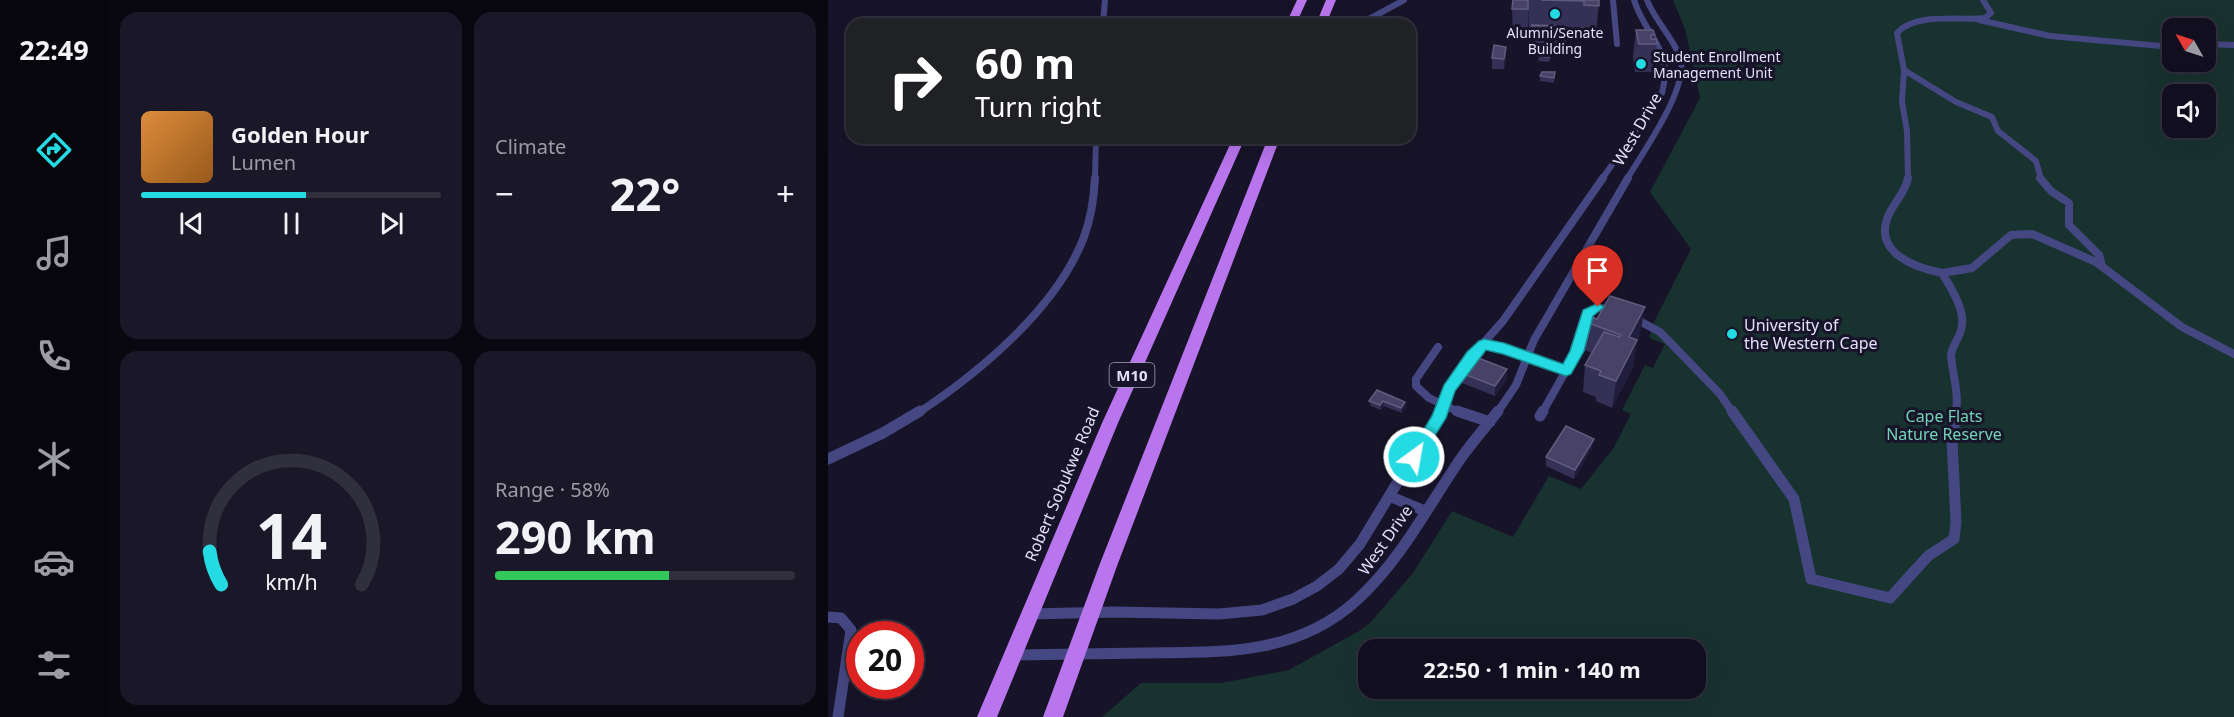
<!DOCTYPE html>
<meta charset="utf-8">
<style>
body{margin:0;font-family:"Noto Sans",sans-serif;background:#1a1828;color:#f1f3f6;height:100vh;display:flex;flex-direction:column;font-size:22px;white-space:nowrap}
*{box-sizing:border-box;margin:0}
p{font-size:20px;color:#9c9ca4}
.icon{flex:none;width:33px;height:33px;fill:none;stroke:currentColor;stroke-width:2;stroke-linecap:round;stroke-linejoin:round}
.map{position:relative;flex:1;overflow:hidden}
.side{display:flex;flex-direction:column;gap:12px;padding:12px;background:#090811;width:720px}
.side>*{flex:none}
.top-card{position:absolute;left:18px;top:18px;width:570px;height:126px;border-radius:18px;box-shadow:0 6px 24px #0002,0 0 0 2px #302f3d;background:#202124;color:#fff;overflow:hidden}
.needle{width:39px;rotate:309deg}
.tools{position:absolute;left:1334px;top:18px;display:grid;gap:12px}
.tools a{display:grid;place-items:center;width:54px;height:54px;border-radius:12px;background:#110f1f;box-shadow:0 6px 24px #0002,0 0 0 2px #302f3d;font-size:30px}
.speed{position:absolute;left:18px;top:621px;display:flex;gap:12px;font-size:30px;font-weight:700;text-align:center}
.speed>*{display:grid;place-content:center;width:78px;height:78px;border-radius:50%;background:#110f1f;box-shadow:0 6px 24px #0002,0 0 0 2px #302f3d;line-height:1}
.speed .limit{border:9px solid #d22;background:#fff;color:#111}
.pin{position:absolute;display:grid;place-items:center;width:51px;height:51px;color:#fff;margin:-62px -26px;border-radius:50% 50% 50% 0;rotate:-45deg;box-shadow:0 0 6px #0007}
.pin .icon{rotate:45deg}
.me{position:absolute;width:66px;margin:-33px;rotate:32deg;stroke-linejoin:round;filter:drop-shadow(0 0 4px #0008)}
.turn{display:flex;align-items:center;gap:21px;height:126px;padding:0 30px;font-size:27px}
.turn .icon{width:78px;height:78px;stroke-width:2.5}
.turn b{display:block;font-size:42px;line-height:51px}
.big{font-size:45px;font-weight:700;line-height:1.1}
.side .card{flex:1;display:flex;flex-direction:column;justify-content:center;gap:9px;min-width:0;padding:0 21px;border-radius:18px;background:#1a1828}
.side .dial{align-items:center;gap:0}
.dial svg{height:156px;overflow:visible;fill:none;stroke:#302f3d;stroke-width:7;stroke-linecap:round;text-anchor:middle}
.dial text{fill:#f1f3f6;stroke:none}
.song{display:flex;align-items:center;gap:18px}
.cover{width:72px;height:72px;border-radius:9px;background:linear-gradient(135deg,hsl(30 70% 55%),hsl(30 70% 35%))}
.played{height:6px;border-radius:3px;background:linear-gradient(90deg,#24dbe3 55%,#302f3d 55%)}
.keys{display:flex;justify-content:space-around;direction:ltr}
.heat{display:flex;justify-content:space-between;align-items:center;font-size:33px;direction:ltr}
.charge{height:9px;border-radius:4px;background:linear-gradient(90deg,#34c759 58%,#302f3d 0)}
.side .tiles{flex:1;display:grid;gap:12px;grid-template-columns:repeat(2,1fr)}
.trip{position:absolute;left:530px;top:639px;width:348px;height:60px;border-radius:18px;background:#110f1f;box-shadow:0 6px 24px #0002,0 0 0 2px #302f3d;font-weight:700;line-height:60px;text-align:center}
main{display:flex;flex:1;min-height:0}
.dock{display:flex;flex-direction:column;width:108px;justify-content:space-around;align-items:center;background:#07060c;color:#9c9ca4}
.dock .icon{width:42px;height:42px}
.dock .selected{color:#24dbe3}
.dock b{font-size:27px;color:#f1f3f6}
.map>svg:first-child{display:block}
.green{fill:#183230;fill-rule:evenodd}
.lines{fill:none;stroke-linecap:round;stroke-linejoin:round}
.lane-far2{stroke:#454782;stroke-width:6}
.lane-far1{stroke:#454782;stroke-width:8}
.lane{stroke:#454782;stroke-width:11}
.primary{fill:#b975ed;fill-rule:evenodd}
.wall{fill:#353055}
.shaded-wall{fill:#211d3c}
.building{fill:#484366;stroke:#605c7e;stroke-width:1.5}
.route{fill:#24dbe3;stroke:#178e94;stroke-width:1.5}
.poi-dot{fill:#24dbe3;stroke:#171429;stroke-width:2}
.labels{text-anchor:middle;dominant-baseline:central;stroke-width:6;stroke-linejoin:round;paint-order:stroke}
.far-poi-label{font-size:14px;fill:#e2e0fb;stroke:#171429}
.shield{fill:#171429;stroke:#a5a3bc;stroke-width:1.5}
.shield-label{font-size:15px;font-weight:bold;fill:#e2e0fb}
.street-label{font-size:16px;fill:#e2e0fb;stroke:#171429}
.poi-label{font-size:16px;fill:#e2e0fb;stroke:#171429;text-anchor:start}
.park-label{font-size:16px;fill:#74d3b6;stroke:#171429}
</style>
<main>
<nav class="dock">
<b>22:49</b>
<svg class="icon selected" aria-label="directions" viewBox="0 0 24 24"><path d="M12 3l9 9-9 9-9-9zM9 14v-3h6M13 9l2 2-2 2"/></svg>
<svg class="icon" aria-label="music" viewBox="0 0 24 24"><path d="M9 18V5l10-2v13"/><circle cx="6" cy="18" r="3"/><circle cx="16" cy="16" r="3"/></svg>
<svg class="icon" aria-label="phone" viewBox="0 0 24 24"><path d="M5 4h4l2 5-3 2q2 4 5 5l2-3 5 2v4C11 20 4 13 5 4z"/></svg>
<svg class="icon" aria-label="climate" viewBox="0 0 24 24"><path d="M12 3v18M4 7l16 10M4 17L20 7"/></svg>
<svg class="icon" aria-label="car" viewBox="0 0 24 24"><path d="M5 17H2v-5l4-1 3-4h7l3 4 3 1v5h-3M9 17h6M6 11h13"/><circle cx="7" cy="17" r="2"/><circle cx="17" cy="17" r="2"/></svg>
<svg class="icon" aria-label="filters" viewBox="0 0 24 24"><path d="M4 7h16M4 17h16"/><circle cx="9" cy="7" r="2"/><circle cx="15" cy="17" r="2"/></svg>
</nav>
<section class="side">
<div class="tiles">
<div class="card">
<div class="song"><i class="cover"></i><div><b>Golden Hour</b><p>Lumen</p></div></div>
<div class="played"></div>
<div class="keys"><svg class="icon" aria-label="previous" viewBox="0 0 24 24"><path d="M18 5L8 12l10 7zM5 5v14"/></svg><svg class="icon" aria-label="pause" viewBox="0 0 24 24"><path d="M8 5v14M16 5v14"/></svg><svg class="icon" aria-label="next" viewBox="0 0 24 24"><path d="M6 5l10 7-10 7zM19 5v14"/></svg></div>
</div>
<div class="card"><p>Climate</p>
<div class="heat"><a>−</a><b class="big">22°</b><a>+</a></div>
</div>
<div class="card dial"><svg viewBox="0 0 100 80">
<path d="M14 69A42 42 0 1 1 86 69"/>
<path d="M14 69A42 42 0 0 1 8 52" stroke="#24dbe3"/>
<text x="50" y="56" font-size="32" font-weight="700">14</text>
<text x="50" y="72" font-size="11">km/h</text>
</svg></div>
<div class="card"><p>Range · 58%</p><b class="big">290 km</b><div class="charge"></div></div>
</div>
</section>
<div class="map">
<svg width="1406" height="717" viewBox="0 0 1406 717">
<rect width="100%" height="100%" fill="#171429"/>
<path class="green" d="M845,0H1406V717H274L313,683H393L461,670L531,631L542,623L585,573L624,511L685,537L721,476L753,489L785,449L803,414L794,410L817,365L825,368L837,344L821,338L827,320L863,249L822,192L872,98L857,29ZM1344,28H1377V62H1344ZM1344,94H1377V128H1344ZM540,650H867V688H540Z"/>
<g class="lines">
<path class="lane-far2" d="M785,0L789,44
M1151,20L1222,36L1344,47
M527,23L541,19L576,0
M275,24L277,0
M1377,44L1406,45
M1076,70L1128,102L1164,117L1170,131L1208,161L1213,179
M267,179L268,138
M774,179L834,93C846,48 818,38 806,0
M799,179C815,152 862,87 852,57C844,36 827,21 819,0
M1080,179L1079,131L1074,102L1076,70L1069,33C1088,12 1131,21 1157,18L1163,13L1155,0"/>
<path class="lane-far1" d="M1080,178C1077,194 1064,204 1059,219C1047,254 1089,268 1114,273C1123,288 1139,312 1133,330C1131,339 1123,347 1123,356C1125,376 1131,393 1128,413
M1212,178L1223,191L1241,203V225L1271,255L1274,266
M1114,273L1144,268L1183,235L1204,234L1268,262L1354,327L1406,354
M804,317L832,332L892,394L905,413
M656,345L676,349L738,370
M610,347L588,379V386L601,398L633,413
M90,413C152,372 229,308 256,237C263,218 266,198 267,178
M613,413L621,388L644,356L675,321L775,178
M669,413L688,385L706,340L800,178
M714,413L749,351L759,313L770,307L785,312"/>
<path class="lane" d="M629,411L662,422
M904,411L966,499L983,579L1062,598L1100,556L1126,539L1128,522L1124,440L1128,411
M712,416L715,411
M0,459L55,433L92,411
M561,496L597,511
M201,614L287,612L391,614L434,610L465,599L489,586L511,569L532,544L613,411
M0,617L13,618L23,630L10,717
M184,655C228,654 272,654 316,653C393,652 468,656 529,600C572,561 599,508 631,461C643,443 657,428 670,411"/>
<path class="primary" d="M469,0H479L468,24H458Z
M498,0H508L498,24H488Z
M405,138H417L290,423L169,717H149L274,423Z
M440,138H452L289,566L235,717H215L271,566Z"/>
</g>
<path class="wall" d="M685,0H771L768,37L743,36L744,28L755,27H738V48H724V52L721,62L710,61L713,47H704V27H701L700,36H685L684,9Z
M808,30L827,35L826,39L829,44L825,72H807L805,57Z
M678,47V57L676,69H664V58Z
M727,72L726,83L712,81V76Z
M758,322L812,335L809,342L805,367L784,408L768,401V397L755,392L757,365L764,353L756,350Z
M679,369V379L667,396L634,383L633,373Z
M549,390L578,407L574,413L556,406L553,410L543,406L541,401Z
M764,448L746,479L718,466V457Z"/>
<path class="shaded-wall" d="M700,0L701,27L700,36Z
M678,47V57L676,69V59Z
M817,307L812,335L809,342L805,367L784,408L788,381L801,337Z
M679,369V379L667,396V386Z
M555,401L556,406L553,410L552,405Z
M577,402L578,407L574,413L573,408Z
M766,439L764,448L746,479L747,470Z"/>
<path class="building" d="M685,0H700V9H684Z
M713,0H771V6L756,5V1Z
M704,25L738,26V38L704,37Z
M744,28H769V32L744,31Z
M808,30H825L827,35H823V39H828L829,44H811Z
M666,45L678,47L676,59L664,58Z
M713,46L724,47L721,57L711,56Z
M714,72H727L726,78L712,76Z
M782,296L817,307L801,337L809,340L788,381L771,375L773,371L757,365L776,332L791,337L793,335L758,322L761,316L769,319Z
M645,356L679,369L667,386L633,373Z
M549,390L577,402L573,408L555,401L552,405L541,401Z
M738,426L766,439L747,470L718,457Z"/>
<path class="route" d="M770,303L776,307L765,316L756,351L743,374L738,376L675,354L658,350L627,391L618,418L591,461L586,463L581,461L579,457L604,416L616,385L639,352L651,341L656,339L676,343L735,364L742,351L755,310Z"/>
<g class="poi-dot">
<circle cx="727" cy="14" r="6"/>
<circle cx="813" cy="64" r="6"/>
<circle cx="904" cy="334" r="6"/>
</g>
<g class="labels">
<g class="far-poi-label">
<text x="727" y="32">Alumni/Senate<tspan x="727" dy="16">Building</tspan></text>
<text x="825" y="56" text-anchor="start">Student Enrollment<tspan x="825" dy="16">Management Unit</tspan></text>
</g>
<rect class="shield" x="281.5" y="363" width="45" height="24" rx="4.5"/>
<g class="shield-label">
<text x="304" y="375">M10</text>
</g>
<g class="street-label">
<text transform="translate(809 129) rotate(-60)">West Drive</text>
<text transform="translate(234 484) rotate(-67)">Robert Sobukwe Road</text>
<text transform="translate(557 540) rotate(-55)">West Drive</text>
</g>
<g class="poi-label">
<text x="916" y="325">University of<tspan x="916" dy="18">the Western Cape</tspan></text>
</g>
<g class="park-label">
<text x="1116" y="416">Cape Flats<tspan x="1116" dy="18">Nature Reserve</tspan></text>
</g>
</g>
</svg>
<div class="tools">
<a><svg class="needle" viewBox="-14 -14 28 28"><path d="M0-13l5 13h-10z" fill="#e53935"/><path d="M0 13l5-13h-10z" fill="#9c9ca4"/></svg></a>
<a><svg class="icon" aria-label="sound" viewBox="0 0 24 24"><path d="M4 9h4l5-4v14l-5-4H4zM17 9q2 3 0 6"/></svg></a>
</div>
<div class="speed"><div class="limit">20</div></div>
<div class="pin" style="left:770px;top:307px;background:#d93025"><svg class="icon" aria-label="arrive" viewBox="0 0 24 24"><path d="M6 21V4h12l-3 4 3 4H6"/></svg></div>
<svg class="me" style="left:586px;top:457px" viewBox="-20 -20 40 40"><circle r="17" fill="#24dbe3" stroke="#fff" stroke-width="3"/><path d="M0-11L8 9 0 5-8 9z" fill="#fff"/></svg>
<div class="trip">22:50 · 1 min · 140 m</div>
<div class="top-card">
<div class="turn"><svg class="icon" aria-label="right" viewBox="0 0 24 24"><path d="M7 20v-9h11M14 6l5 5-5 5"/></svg><div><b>60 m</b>Turn right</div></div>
</div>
</div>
</main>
